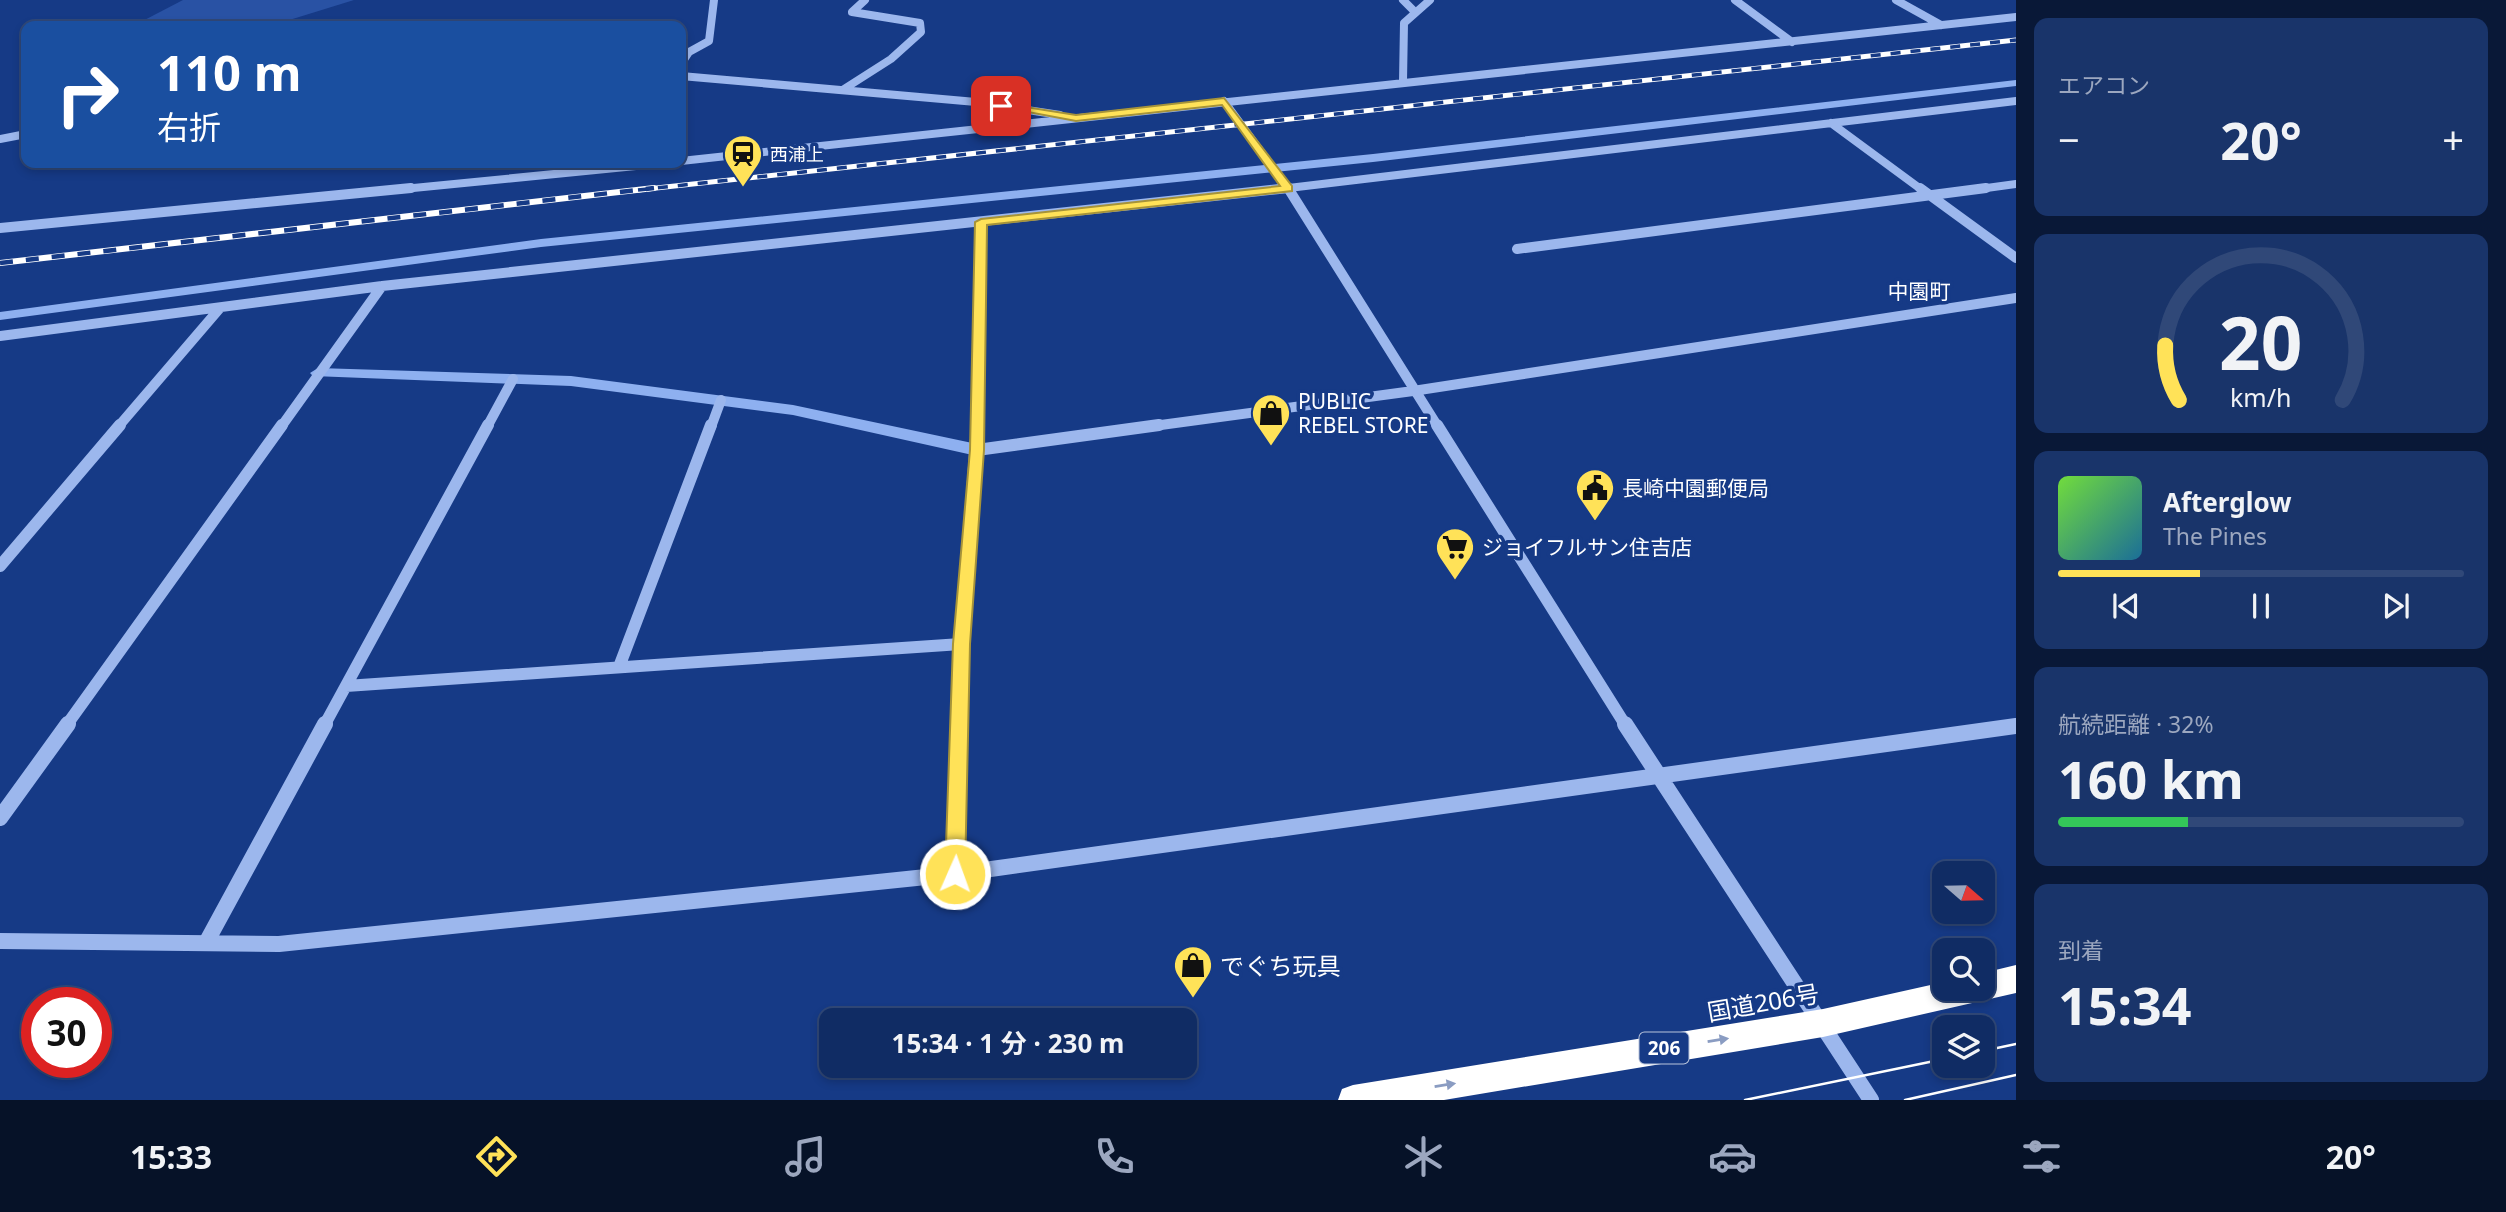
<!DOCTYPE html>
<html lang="ja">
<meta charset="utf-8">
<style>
body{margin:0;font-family:"Noto Sans","Noto Sans JP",sans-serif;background:#19346a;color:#f1f3f6;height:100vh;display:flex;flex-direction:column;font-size:26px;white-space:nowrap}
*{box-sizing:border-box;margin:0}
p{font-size:23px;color:#9ca7bf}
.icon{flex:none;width:38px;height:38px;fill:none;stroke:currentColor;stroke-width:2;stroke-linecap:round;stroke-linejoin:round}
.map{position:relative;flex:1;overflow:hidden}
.panel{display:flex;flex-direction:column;gap:18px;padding:18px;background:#091837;width:490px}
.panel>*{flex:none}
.hud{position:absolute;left:21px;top:21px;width:665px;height:147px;border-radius:14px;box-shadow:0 4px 10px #0003,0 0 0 2px #304878;background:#1a4fa0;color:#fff;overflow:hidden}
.needle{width:46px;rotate:110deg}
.fabs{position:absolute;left:1932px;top:861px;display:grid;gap:14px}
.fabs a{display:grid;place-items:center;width:63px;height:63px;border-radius:14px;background:#102c64;box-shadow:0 4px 10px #0003,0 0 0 2px #304878;font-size:35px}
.speed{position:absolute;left:21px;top:987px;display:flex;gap:14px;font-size:35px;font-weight:700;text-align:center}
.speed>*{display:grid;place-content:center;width:91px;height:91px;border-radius:50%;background:#102c64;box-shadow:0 4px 10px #0003,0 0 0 2px #304878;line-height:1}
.speed .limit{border:10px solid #d22;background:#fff;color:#111}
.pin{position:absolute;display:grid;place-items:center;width:60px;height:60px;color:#fff;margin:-30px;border-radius:14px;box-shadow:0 4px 10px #0006}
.me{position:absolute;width:77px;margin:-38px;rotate:2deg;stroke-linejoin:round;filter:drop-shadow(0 0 5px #0008)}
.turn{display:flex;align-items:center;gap:24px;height:147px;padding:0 21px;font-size:32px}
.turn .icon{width:91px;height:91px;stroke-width:2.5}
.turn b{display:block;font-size:49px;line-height:60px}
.big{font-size:52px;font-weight:700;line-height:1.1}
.panel .card{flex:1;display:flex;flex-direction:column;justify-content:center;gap:10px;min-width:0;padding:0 24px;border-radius:14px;background:#19346a}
.panel .dial{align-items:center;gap:0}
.dial svg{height:182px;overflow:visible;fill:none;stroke:#304878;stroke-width:7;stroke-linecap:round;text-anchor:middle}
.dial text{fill:#f1f3f6;stroke:none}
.song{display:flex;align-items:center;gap:21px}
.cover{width:84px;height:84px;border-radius:10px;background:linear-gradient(135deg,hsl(100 70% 55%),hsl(200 70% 35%))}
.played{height:7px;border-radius:4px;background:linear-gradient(90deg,#ffe258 35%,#304878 35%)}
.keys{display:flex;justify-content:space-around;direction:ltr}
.heat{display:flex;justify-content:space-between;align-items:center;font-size:38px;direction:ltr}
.charge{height:10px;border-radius:5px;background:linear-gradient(90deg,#34c759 32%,#304878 0)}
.trip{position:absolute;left:819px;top:1008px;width:378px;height:70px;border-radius:14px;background:#102c64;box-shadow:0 4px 10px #0003,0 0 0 2px #304878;font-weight:700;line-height:70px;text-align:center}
.menu{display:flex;height:112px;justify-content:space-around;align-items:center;background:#061228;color:#9ca7bf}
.menu .icon{width:49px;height:49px}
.menu .selected{color:#ffe258}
.menu b{font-size:32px;color:#f1f3f6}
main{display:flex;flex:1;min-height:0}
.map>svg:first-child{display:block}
.green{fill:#2952a4}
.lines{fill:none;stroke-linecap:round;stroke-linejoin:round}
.stream{fill:#8eb0f0;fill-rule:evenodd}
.minor-far3{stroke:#9cb7ed;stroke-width:8}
.minor-far2{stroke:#9cb7ed;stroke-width:10}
.minor-far1{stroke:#9cb7ed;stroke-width:12}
.minor{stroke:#9cb7ed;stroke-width:16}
.highway{fill:#fff;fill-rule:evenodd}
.tram{stroke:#fff;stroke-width:2.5}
.rail-far1-casing{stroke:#fff;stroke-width:5}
.rail-casing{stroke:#fff;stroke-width:6}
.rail-far1{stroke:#163a86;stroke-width:3.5;stroke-dasharray:10;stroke-linecap:butt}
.rail{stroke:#163a86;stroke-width:4.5;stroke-dasharray:13;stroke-linecap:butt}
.oneway{fill:#8a9cc2}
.route{fill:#ffe258;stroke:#a69339;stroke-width:2}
.labels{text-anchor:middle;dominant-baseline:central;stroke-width:7;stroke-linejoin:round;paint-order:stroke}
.far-poi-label{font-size:18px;fill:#fff;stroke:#163a86;text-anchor:start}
.shield{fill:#163a86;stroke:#b9c4db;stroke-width:2}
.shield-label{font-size:19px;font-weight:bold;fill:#fff}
.far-quarter-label{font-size:21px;fill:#fff;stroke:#163a86}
.poi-label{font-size:21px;fill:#fff;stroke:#163a86;text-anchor:start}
.near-poi-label{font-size:24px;fill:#fff;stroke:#163a86;text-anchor:start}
.near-street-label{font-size:24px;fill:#fff;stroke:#163a86}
</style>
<main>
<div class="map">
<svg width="2016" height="1100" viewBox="0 0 2016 1100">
<rect width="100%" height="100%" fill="#163a86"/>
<path class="green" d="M183,0H354L270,26H133Z"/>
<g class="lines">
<path class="stream" d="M2016,80V86L1373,162L541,247L0,320V312L541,239L1373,154Z
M318,368L571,376L793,405L977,444L985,450L977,456L793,415L571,386L313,376L310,373Z"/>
<path class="minor-far3" d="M1403,0L1415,12
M1735,0L1792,42
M1896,0L1941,25
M681,64L689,52L709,41L714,0
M681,76L976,102L1060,115
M1403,81L1404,23L1430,0
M844,89L891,59L921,32L920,23L852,12L865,0
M1224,101L1289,190
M1831,123L1922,190
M0,139L26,134
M681,161L2016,17
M393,190L666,163
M1272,190L2016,101
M1972,190L2016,184"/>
<path class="minor-far2" d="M1288,188L1438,427
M1920,188L2016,258
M0,228L411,188
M1517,249L1986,188
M0,336L382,286L1289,188
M118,427L220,308
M281,427L382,286
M487,427L513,379
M711,427L721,400
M977,427L981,222
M1146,427L1413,391L2016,298"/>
<path class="minor-far1" d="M1437,425L1626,726
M977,450L1159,425
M0,566L120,425
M619,667L711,425
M346,686L961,644
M66,726L282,425
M324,726L488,425
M959,726L961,644L977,425"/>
<path class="minor" d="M1625,724L1871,1100
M0,818L68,724
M955,874L959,724
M0,941L279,944L955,874L2016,726
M206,943L325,724"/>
<path class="highway" d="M2016,965V993L1823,1037L1444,1100H1338L1342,1089L1353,1085L1823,1009L1944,982V989H1983V973Z"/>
<path class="tram" d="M1983,1051L2016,1044
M1745,1100L1944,1059
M1905,1100L2016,1075"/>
<g class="rail-far1-casing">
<path id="rail-far1" d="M638,190L2016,40"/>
</g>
<g class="rail-casing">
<path id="rail" d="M0,263L654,188"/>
</g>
<use href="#rail-far1" class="rail-far1"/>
<use href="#rail" class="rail"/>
</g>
<defs><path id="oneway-solid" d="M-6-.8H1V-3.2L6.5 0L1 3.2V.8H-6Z" transform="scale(1.75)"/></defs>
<g class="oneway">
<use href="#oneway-solid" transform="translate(1718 1040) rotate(-9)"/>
<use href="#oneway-solid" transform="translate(1445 1085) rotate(-9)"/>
</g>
<path class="route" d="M1224,98L1292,186V191L987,225L984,450L970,644L965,874L962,881L955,884L948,881L945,874L953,644L970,450L975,222L981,219L1280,186L1222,105L1076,121L996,106L1001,103L1076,115Z"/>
<defs>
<g id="station-pin" transform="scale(2.0125)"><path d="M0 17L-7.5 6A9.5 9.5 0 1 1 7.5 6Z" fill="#ffe258" stroke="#163a86"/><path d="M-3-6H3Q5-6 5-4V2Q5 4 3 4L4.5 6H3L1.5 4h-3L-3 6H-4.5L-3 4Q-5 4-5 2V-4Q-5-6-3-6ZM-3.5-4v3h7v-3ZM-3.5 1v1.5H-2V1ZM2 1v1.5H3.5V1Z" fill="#111"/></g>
<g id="shop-pin" transform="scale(2.0125)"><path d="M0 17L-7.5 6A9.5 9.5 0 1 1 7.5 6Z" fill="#ffe258" stroke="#163a86"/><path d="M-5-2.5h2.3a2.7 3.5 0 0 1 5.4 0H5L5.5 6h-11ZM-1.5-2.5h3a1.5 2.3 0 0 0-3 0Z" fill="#111"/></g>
<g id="civic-pin" transform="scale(2.0125)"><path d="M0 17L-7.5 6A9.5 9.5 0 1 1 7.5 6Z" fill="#ffe258" stroke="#163a86"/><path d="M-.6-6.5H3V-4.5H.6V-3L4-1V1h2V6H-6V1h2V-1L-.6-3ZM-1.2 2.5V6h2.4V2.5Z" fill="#111"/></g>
<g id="supermarket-pin" transform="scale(2.0125)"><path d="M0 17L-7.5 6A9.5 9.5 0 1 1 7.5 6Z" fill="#ffe258" stroke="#163a86"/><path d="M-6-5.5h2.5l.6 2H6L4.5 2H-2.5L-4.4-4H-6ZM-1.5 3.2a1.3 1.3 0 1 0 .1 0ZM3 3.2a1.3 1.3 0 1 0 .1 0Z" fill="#111"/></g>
</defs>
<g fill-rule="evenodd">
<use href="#station-pin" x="743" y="154"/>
<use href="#shop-pin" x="1271" y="413"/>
<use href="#civic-pin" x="1595" y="488"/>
<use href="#supermarket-pin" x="1455" y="547"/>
<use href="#shop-pin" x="1193" y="965"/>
</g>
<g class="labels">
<g class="far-poi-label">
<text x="770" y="154">西浦上</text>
</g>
<rect class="shield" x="1639.5" y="1032.5" width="49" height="31" rx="5"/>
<g class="shield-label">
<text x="1664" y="1048">206</text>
</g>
<g class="far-quarter-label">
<text x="1919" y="291">中園町</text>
</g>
<g class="poi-label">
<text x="1298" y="401">PUBLIC<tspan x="1298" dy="24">REBEL STORE</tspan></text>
<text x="1622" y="488">長崎中園郵便局</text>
<text x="1482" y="547">ジョイフルサン住吉店</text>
</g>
<g class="near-poi-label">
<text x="1220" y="965">でぐち玩具</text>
</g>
<g class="near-street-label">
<text transform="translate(1763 1002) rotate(-10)">国道206号</text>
</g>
</g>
</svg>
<div class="fabs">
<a><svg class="needle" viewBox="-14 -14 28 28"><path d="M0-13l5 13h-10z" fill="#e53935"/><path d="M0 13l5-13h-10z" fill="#9ca7bf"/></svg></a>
<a><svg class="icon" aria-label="search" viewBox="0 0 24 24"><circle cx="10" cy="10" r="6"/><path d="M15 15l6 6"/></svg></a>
<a><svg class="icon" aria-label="layers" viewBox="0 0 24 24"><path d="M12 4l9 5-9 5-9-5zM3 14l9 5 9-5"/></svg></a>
</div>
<div class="speed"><div class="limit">30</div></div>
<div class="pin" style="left:1001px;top:106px;background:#d93025"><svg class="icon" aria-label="arrive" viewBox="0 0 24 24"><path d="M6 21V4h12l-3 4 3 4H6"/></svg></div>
<svg class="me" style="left:955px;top:874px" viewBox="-20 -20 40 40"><circle r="17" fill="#ffe258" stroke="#fff" stroke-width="3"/><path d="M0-11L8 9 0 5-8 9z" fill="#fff"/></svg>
<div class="trip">15:34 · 1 分 · 230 m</div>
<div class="hud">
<div class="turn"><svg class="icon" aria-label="right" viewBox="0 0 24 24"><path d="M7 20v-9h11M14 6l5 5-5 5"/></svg><div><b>110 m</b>右折</div></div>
</div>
</div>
<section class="panel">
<div class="card"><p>エアコン</p>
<div class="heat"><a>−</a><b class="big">20°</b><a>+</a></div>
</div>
<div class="card dial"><svg viewBox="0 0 100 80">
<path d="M14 69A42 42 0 1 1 86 69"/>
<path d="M14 69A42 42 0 0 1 8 45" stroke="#ffe258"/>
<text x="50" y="56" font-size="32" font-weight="700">20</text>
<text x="50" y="72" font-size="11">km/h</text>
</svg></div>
<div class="card">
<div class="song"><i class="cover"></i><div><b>Afterglow</b><p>The Pines</p></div></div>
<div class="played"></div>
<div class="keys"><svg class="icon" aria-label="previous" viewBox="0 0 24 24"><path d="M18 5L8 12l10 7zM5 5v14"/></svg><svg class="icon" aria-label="pause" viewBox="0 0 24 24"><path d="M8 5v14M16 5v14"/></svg><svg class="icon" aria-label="next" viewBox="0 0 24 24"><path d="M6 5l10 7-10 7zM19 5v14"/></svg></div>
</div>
<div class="card"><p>航続距離 · 32%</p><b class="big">160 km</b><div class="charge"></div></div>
<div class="card"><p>到着</p><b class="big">15:34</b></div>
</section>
</main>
<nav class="menu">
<b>15:33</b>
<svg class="icon selected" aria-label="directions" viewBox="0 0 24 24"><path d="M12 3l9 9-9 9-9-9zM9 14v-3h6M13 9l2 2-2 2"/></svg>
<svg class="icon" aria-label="music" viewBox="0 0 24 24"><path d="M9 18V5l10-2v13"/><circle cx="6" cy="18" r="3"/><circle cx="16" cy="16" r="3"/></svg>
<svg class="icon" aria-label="phone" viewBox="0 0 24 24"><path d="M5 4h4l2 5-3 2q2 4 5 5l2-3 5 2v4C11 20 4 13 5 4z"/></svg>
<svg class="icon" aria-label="climate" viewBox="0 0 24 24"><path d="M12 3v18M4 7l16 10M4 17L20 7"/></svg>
<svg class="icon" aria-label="car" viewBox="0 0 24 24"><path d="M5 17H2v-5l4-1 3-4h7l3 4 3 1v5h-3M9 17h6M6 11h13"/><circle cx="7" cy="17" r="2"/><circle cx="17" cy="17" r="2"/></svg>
<svg class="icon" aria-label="filters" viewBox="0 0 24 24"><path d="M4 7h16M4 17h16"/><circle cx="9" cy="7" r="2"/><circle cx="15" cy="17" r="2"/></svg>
<b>20°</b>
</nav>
